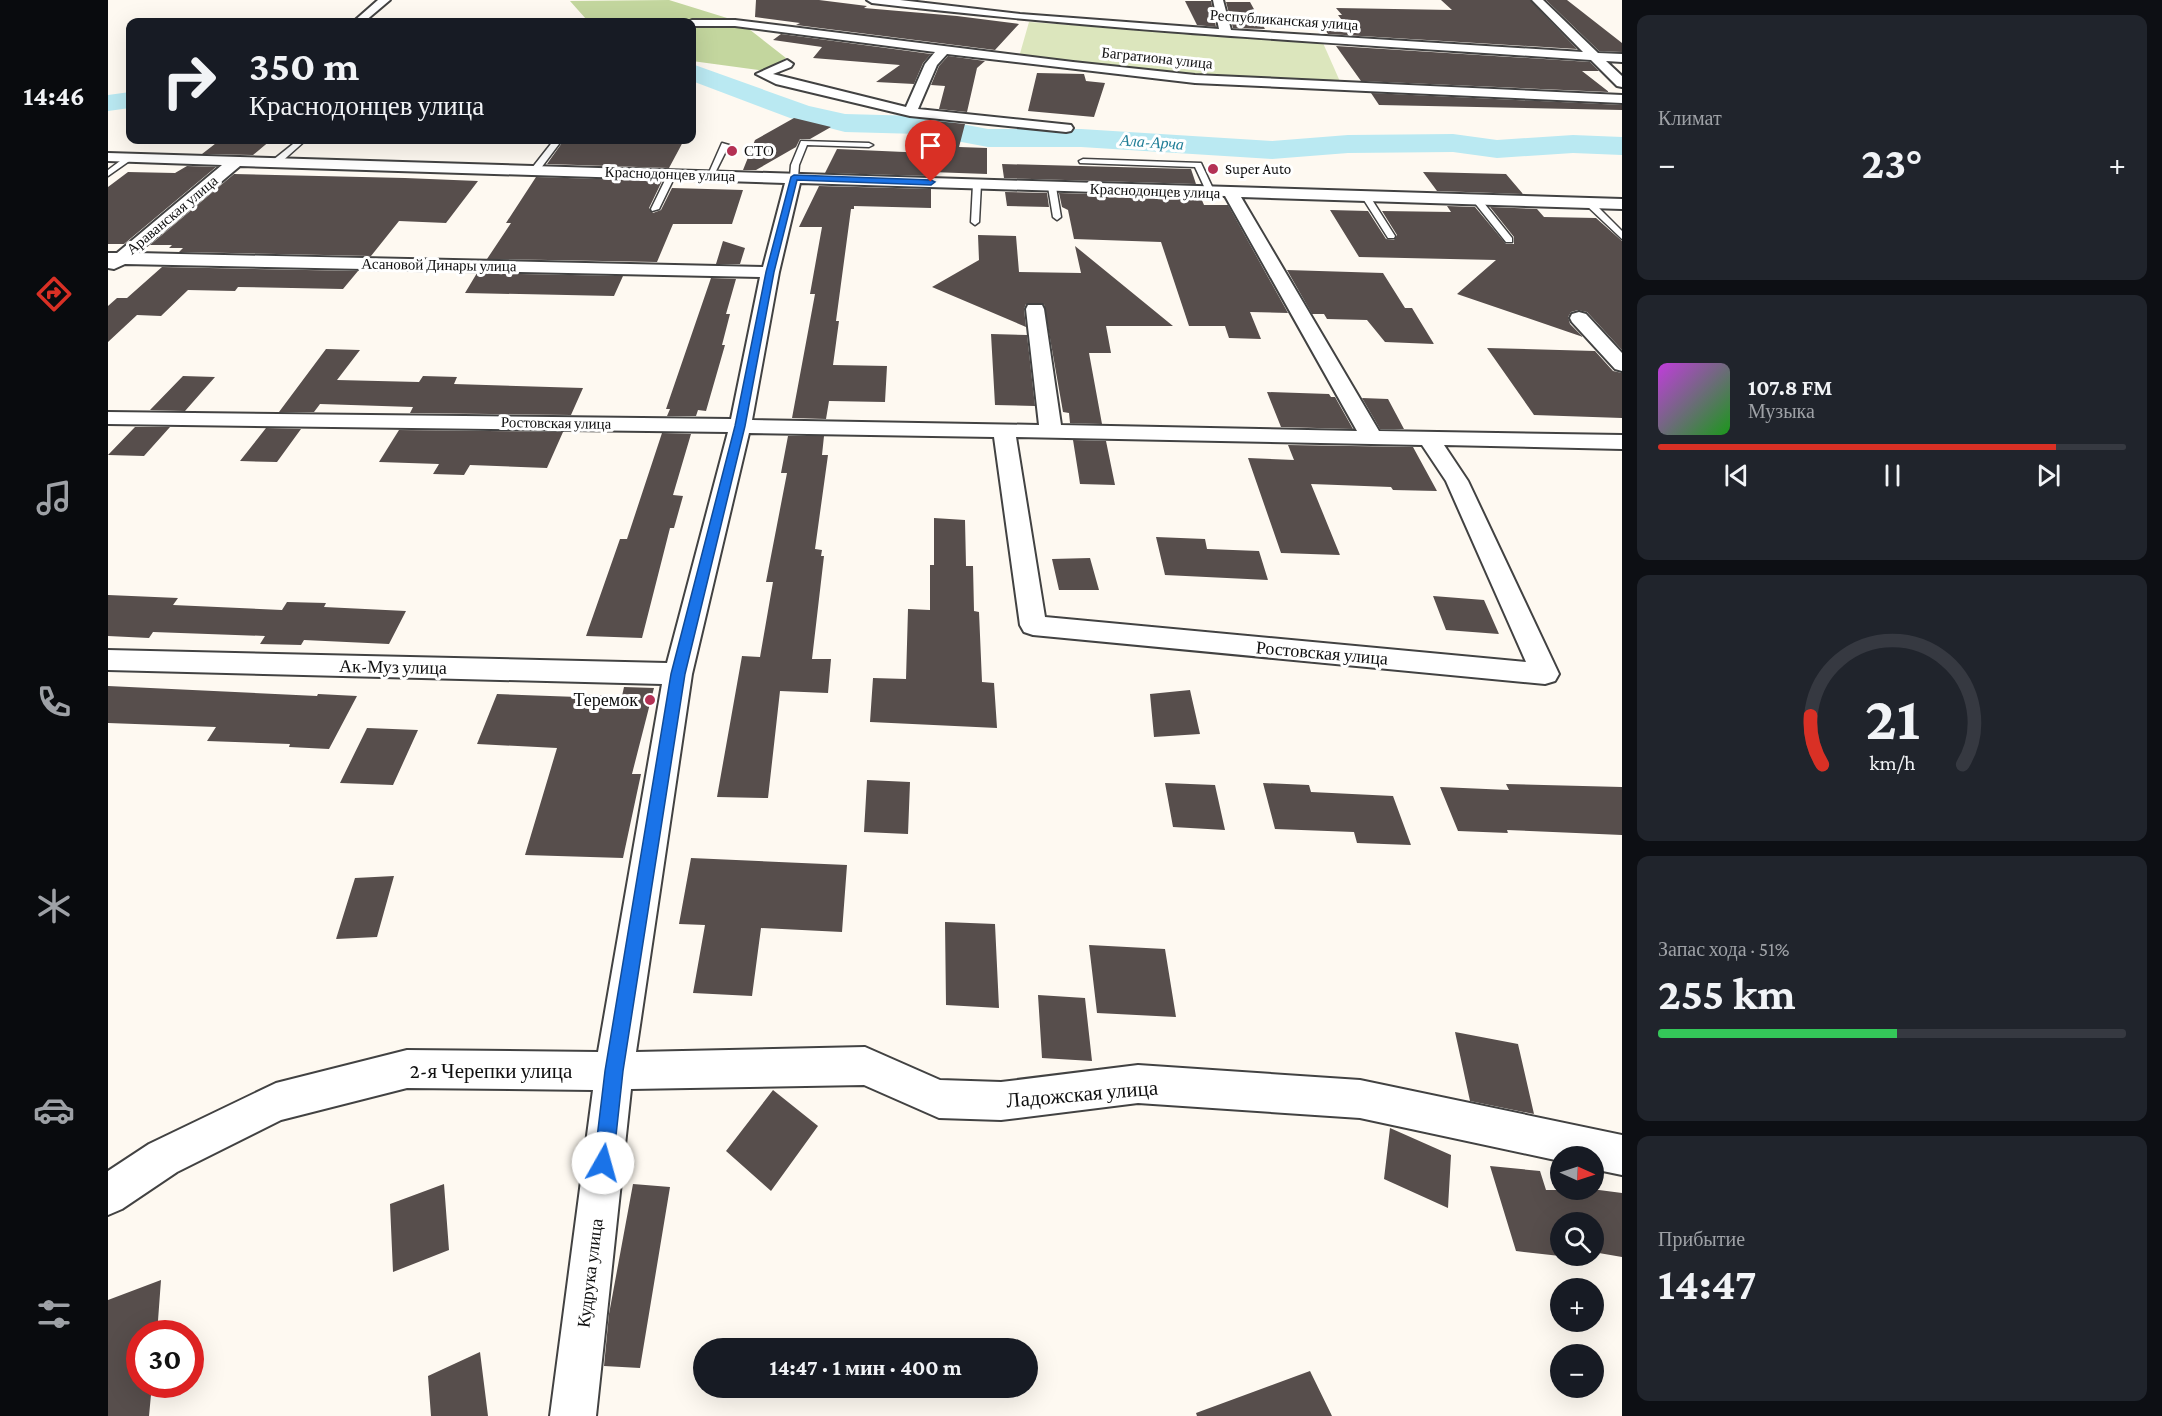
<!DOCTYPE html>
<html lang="ru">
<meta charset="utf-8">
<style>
body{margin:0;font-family:"Crimson Pro",serif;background:#20242c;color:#f1f3f6;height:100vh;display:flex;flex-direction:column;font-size:22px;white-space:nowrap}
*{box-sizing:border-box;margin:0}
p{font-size:20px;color:#9ea1a6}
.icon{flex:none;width:33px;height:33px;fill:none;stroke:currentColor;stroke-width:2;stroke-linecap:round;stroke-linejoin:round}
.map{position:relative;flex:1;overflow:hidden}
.details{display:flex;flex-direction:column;gap:15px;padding:15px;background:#0d0f14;width:540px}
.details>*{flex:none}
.hud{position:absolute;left:18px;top:18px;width:570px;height:126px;border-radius:12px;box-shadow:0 6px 24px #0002;background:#171b24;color:#f1f3f6;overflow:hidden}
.needle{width:39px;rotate:93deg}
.tools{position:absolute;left:1442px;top:1146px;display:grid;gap:12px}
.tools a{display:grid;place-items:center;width:54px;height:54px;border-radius:50%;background:#171b24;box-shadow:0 6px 24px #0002;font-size:30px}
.speed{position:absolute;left:18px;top:1320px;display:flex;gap:12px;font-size:30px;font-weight:700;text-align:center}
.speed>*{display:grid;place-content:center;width:78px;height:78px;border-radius:50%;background:#171b24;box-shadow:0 6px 24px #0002;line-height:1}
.speed .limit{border:9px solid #d22;background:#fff;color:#111}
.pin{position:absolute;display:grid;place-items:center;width:51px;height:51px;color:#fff;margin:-62px -26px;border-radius:50% 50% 50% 0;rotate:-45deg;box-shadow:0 0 6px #0007}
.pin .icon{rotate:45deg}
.me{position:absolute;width:66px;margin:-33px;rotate:7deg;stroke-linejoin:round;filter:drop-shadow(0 0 4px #0008)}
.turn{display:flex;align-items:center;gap:21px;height:126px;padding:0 24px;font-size:27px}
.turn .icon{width:78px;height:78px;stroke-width:2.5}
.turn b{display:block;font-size:42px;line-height:51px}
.big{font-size:45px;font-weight:700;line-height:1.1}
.details .widget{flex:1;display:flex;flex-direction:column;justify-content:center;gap:9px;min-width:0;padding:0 21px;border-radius:12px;background:#20242c}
.details .dial{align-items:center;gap:0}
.dial svg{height:156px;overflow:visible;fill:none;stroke:#363941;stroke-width:7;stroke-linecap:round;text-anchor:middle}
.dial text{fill:#f1f3f6;stroke:none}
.song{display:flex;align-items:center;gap:18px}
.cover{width:72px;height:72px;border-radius:9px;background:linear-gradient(135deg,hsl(290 70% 55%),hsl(120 70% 35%))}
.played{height:6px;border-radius:3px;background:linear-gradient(90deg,#d93025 85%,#363941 85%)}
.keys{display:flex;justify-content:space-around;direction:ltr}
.heat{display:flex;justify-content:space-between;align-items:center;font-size:33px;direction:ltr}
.charge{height:9px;border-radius:4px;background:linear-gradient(90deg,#34c759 51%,#363941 0)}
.trip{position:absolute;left:585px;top:1338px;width:345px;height:60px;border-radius:30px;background:#171b24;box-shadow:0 6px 24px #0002;font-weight:700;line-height:60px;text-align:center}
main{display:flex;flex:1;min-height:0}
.tab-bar{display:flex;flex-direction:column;width:108px;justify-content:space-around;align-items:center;background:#090b0e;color:#9ea1a6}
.tab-bar .icon{width:42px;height:42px}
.tab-bar .active{color:#d93025}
.tab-bar b{font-size:27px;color:#f1f3f6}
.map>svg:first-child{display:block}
.green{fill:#dce6bd}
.forest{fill:#c3d69e}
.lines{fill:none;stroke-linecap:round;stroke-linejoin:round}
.river{fill:#bae9f2;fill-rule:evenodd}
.building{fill:#574e4c}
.service-casing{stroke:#424242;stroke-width:3}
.minor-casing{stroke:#424242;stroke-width:4}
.service{fill:#fff;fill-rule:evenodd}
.minor{fill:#fff;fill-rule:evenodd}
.route{fill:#1a73e8;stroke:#114b97;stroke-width:1.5}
.poi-dot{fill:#b43154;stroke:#fff;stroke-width:2}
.labels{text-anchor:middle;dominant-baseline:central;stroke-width:6;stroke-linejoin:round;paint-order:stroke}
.far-street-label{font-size:15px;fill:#0f0f0f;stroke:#fff}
.far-poi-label{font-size:15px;fill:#0f0f0f;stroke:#fff;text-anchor:start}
.far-water-label{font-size:16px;font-style:italic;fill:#217e97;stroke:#fff}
.street-label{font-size:18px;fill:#0f0f0f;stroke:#fff}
.poi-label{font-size:18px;fill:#0f0f0f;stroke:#fff;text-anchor:end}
.near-street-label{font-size:21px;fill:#0f0f0f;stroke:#fff}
</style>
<main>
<nav class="tab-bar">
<b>14:46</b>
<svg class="icon active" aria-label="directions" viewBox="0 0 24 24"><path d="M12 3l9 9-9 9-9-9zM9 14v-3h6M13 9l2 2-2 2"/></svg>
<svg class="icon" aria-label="music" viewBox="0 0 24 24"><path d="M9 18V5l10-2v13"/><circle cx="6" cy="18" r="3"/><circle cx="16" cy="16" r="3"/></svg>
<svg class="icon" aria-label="phone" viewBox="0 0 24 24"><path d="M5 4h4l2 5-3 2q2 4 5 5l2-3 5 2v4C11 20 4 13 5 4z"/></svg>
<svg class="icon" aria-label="climate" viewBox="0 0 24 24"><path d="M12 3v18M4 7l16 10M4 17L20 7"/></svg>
<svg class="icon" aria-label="car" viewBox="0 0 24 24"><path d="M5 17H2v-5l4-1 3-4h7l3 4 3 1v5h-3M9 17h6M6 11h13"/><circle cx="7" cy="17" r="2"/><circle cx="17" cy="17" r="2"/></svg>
<svg class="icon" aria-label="filters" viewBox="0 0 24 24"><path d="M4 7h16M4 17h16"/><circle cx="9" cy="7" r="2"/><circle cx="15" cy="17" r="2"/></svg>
</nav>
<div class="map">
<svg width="1514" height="1416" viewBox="0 0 1514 1416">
<rect width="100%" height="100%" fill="#fef9f1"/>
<path class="green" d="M921,22L1215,43L1234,86L1117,80L911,57Z"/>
<path class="forest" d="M561,0L632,22L678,58L657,71L584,61V22H477L478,19L462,1Z"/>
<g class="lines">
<path class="river" d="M584,64L701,106L737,114L811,116L880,129H973L1164,141L1240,135L1345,134L1389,140L1465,135L1514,137V155L1465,153L1389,158L1345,152L1240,153L1164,159L973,147H880L811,134L737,132L682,118L584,81Z
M22,92V108L0,111V95Z"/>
</g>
<path class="building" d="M648,0H711L759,6L756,8L849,16L911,24L887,50L688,25L692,23L647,17Z
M1333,0H1422L1469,49L1220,34L1215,27L1240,28L1230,15H1234L1228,8L1344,10Z
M1438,0H1459L1514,43V52L1491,51Z
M1077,1H1103L1108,27L1089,25Z
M1118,2H1142L1157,29L1125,28Z
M673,34L823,54L815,63L806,84L768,82L792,65L705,58L714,47L665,40Z
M1228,46L1482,62L1491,71H1474L1501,92L1253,81Z
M840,56L877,61L869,68L859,112L831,109L837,86L823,85L831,66Z
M929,73L976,74L978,81L997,83L986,117L920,111Z
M1263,93L1514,105V110L1271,105Z
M686,118L723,127L702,139H692L688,147L648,170H635L647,140Z
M828,121L857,124L851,147L879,148V174L823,172V176L717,173L729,149L819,153Z
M112,140H163L145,155L94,154Z
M456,140H576L561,168L439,164Z
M894,164L1083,169L1088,184L896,178Z
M79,166L108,167L16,244H0V187L20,172L67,173Z
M1315,172L1398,174L1415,194L1329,191Z
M126,174L297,178L370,181L338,223L291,221L263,256L71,252L75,248H61L64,245H42Z
M428,177L554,181L541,208L545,213L553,210L564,188L635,190L624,224H565L549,262L379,259L403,223H398Z
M711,186L823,189V208L746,206V209H743L728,321H731L725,365L779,366L777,402L721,401L718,419L684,418L707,294H702L714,227H691Z
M897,192L939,193L941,207L899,206Z
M951,193L1093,198L1096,205H1120L1180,313L1142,312L1153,339L1121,338L1117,326H1081L1053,242L966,239L960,210L954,207Z
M1339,206L1367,207L1398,244H1406V237L1382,207L1429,209L1436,217L1488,218L1514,241V350L1479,312L1470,310L1463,312L1460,317L1462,324L1475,337L1349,294L1388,260L1251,257L1222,210L1260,211L1278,239L1286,240L1289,235L1274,211L1343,212Z
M870,235L908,236L911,272L973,273L967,246L1065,326H998L1003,353H981L994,424L962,423L961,413L955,412L936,304H918L916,309L918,327L824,287L871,260Z
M615,241L637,248L632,264H608Z
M54,267L250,271L235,289L130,287L127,291L80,290L53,316L29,315L0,342V306L9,298H19Z
M1179,270L1275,273L1297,308H1304L1326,344L1277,342L1259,320L1219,319L1216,314H1204Z
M369,273L515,276L506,296L357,293Z
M603,278L628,279L618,314H622L614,345H617L598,411L590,410L588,416H559L562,409H558Z
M883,334L919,335L927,406L887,405Z
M1379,348L1487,351L1505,371L1514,373V418L1426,415Z
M218,349L252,350L229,380L311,382L315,376L349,377L346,384L475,388L463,415L302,413L305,407L212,404L206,412H171Z
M75,376L107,377L77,411L42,410Z
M1159,392L1221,394L1223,397H1227L1245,429L1173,427Z
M1254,398L1280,399L1296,429H1272Z
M27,427H62L36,456L0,455Z
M158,428L193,429L169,462L132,461Z
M291,430L455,432L439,468L362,465L356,475L325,474L331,464L271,462Z
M554,433L583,434L565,495L575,496L566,528H562L534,638L478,636L512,539H519Z
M680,436H716L714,455H720L707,549L714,550L713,556H716L704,659H723L720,693L672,691L660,798L609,797L634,656L652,657L665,582H658L679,473H673Z
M965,440L998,441L1007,485L972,484Z
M1180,445L1305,447L1329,491L1285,490L1283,487L1203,484L1232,555L1173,553L1140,458L1186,460Z
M826,518L857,520L858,566H865L866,611L871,612L874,682L886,683L889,728L762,722L765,678L798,679L800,609L822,610V565H826Z
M1048,537L1097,539L1099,549L1151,551L1160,580L1057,575Z
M982,558L991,590H951L944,559Z
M0,595L70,598L65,605L174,610L179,602L218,603L216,607L298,611L281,644L196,640L193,645L152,644L157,636L45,632L41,638L0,636Z
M1325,596L1376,600L1391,634L1338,630Z
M0,686L209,696L210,694L249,696L221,749L181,747L182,744L99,741L108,727L0,723Z
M516,687L546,688L524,774H533L515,858L417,855L449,748L369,744L389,694L470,697V694L514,696Z
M1082,690L1092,734L1046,737L1042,694Z
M259,728L310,730L285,785L232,783Z
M759,780L802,782L800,834L756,832Z
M1057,783L1107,785L1117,830L1065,827Z
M1155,783L1201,785L1203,792L1285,796L1303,845L1249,843L1246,832L1167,829Z
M1398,784L1514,787V835L1399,830L1400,833L1350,831L1332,787L1401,790Z
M583,858L739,865L734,932L653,928L644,996L585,993L597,925L571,924Z
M286,876L269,937L228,939L247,878Z
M837,922L887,924L891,1008L838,1005Z
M981,945L1057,949L1068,1017L989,1013Z
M930,995L977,998L984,1061L934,1058Z
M1347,1032L1410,1044L1426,1114L1362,1101Z
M665,1090L710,1126L663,1191L618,1151Z
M1282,1128L1343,1155L1340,1208L1276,1179Z
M1382,1166L1432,1171L1438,1190H1491L1514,1193V1257L1485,1252V1222H1452V1256L1461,1257L1408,1251Z
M336,1184L341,1250L285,1272L282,1204Z
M525,1184L562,1187L532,1368L496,1366L501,1314Z
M53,1280L49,1334H32V1384H44L41,1416H0V1300Z
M372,1352L380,1416H323L320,1376Z
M1202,1371L1224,1416H1089L1088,1413Z"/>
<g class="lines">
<g class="service-casing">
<path id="service" d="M190,140H198L171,164H165V160Z
M446,140H454L430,172H424V168Z
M693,141L761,143L765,145L761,147L699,145L691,165L690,177L686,179L682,177L683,165Z
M614,143L621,145L606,175L599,177Z
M20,155L27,157L0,176V170Z
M975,159L1093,163L1107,193L1100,195L1087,167L972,163L971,161Z
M564,172L568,174L551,209L544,211L543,209L560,174Z
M869,182L873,184L871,222L867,225L863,222L865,184Z
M944,185L948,187L953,217L949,220L945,217L940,187Z
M1255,195H1261L1287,236L1286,238H1280L1254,197Z
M1366,198H1372L1404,238V242H1398L1366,202Z
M1478,201H1484L1514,231V239L1478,205Z"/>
</g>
<g class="minor-casing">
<path id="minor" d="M270,0H282L256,22H245Z
M759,0H792L912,14L1111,29L1105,0H1115L1123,30L1475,52L1424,0H1435L1490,53L1514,54V62L1498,61L1514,76V87L1509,86L1483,60C1243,44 1003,31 764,3Z
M584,20H627L965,62L1087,75L1514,95V103L1087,83L839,54L829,65L810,109L963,125L965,128L963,131L958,132L802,116L668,84L648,74L679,60L685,64L683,67L665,74L798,107L817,64L827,52L627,26H584V22H579Z
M0,153L1514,199V209L1133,197L1271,431L1514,435V449L1336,445L1360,481L1451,674L1447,681L1437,684L925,635L916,632L912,625L886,437L641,433L584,674L528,1052L757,1047L832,1080L893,1082L1030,1065L1252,1080L1514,1135V1175L1485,1169V1156H1452V1161L1252,1118L1030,1103L893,1120L831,1118L756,1085L523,1089L488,1416H442L485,1090L299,1088L173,1120L69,1172L14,1209L0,1215V1171L41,1144L168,1083L299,1050L490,1052L554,684L0,670V650L559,663L620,432L0,424V412L623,419L652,277L17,264L6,269L0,268V253H9L114,165L0,161ZM132,166L677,183L655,267L29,253ZM692,183L1117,196L1249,431L953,425L936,309L934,305H920L918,309L931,425L644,420L671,272ZM908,437L1314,445L1338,481L1418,662L937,617Z
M1471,312L1478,314L1514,353V371L1507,369L1464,322L1462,318L1464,314Z"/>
</g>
<use href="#service" class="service"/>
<use href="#minor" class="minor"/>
</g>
<path class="route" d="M686,175L823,180L827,182L823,185L689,180L666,272L637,426L577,674L515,1071L505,1163L502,1170L495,1173L488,1170L486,1163L497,1071L563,674L627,426L658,272L683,177Z"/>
<g class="poi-dot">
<circle cx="624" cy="151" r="6"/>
<circle cx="1105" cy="169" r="6"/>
<circle cx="542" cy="700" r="6"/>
</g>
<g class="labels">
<g class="far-street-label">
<text transform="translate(1176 20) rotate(4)">Республиканская улица</text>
<text transform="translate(1049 58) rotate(6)">Багратиона улица</text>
<text transform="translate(562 174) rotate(2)">Краснодонцев улица</text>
<text transform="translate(1047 191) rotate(2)">Краснодонцев улица</text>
<text transform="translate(64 215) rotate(-40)">Араванская улица</text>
<text transform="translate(331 265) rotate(1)">Асановой Динары улица</text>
<text transform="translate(448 423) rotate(1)">Ростовская улица</text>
</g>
<g class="far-poi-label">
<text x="636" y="151">СТО</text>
<text x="1117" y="169">Super Auto</text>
</g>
<g class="far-water-label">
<text transform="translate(1044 142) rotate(4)">Ала-Арча</text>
</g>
<g class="street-label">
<text transform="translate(1214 653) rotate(5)">Ростовская улица</text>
<text transform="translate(285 667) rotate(1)">Ак-Муз улица</text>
<text transform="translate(482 1273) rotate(-83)">Кудрука улица</text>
</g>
<g class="poi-label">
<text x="530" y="700">Теремок</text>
</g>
<g class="near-street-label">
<text x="383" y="1071">2-я Черепки улица</text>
<text transform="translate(974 1094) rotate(-5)">Ладожская улица</text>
</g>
</g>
</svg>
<div class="tools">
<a><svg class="needle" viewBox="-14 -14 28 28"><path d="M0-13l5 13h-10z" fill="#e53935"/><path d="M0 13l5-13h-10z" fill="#9ea1a6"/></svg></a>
<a><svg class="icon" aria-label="search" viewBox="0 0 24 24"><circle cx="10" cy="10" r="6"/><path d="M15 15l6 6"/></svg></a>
<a>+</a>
<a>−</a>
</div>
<div class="speed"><div class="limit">30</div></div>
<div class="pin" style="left:823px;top:182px;background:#d93025"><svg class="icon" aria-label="arrive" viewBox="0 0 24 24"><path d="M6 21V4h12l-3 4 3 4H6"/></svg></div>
<svg class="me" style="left:495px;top:1163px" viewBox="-20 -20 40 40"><circle r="19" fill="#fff"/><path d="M0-13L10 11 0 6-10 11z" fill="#1a73e8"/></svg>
<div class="trip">14:47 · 1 мин · 400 m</div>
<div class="hud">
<div class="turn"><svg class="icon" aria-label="right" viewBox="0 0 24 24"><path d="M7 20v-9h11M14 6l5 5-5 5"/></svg><div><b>350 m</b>Краснодонцев улица</div></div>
</div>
</div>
<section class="details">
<div class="widget"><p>Климат</p>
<div class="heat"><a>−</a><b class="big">23°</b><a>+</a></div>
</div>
<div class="widget">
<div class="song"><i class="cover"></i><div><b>107.8 FM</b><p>Музыка</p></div></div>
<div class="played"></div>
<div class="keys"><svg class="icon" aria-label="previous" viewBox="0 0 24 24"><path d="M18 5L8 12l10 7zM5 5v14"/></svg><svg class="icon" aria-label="pause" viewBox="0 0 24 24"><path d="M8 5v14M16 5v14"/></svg><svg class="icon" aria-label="next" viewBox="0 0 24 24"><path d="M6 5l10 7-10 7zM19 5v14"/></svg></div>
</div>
<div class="widget dial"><svg viewBox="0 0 100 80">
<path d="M14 69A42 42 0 1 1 86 69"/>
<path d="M14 69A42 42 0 0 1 8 44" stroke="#d93025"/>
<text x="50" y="56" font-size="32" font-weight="700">21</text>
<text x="50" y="72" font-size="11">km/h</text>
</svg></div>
<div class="widget"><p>Запас хода · 51%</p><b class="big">255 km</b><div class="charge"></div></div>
<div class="widget"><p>Прибытие</p><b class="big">14:47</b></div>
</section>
</main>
